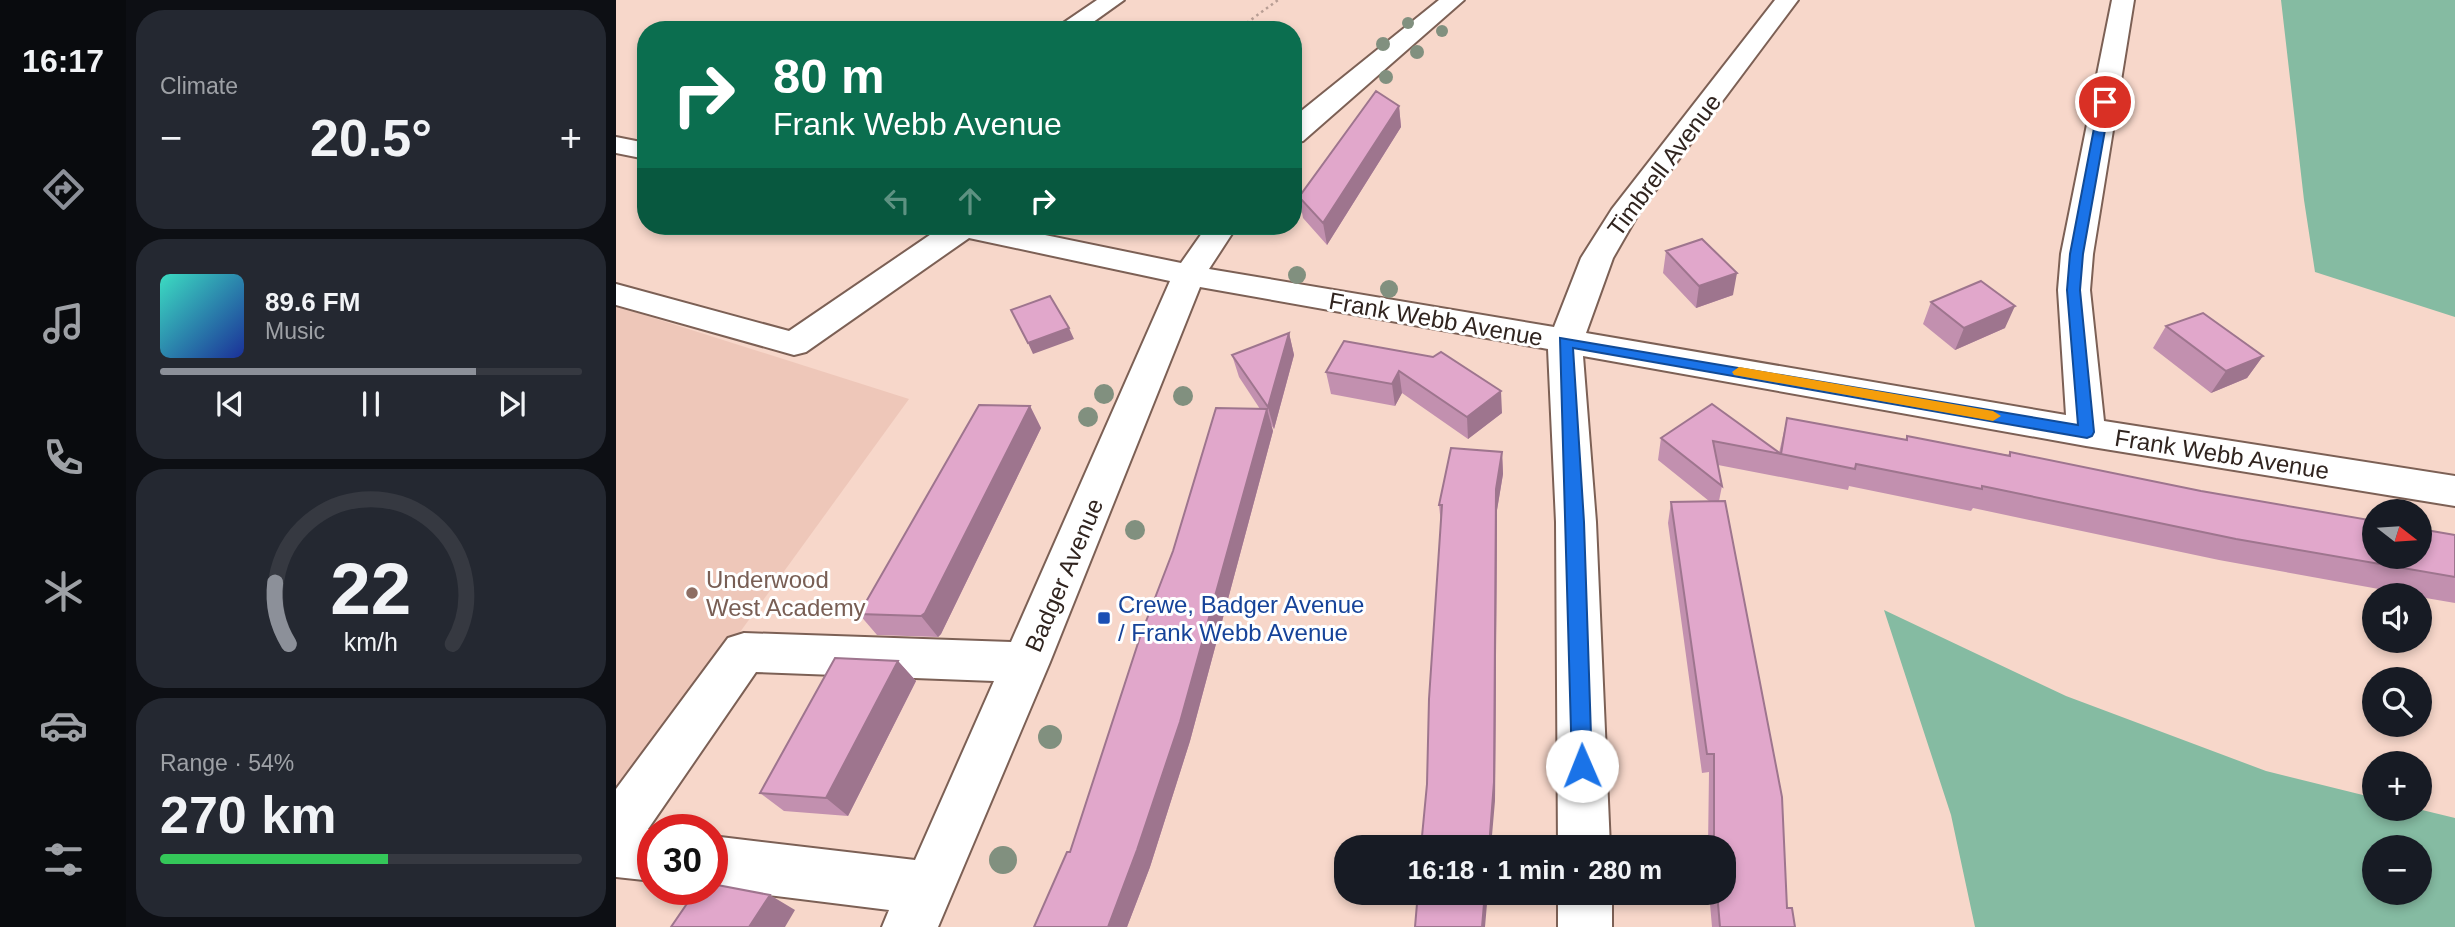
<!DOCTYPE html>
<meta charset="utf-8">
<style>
body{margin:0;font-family:Helvetica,sans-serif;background:#242831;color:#f1f3f6;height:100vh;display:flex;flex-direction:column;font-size:26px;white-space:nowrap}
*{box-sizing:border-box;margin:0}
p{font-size:23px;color:#9ea1a6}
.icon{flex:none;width:38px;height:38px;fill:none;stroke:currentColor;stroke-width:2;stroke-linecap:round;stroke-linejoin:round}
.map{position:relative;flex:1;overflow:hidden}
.side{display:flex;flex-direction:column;gap:10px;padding:10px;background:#0d0f14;width:490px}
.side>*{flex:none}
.banner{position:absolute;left:21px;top:21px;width:665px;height:214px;border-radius:28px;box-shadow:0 4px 10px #0003;background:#0b6e4f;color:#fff;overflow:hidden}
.needle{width:46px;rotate:107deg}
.buttons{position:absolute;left:1746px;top:499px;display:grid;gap:14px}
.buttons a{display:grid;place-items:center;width:70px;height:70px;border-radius:50%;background:#171b24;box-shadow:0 4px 10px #0003;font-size:35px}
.speed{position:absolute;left:21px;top:814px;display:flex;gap:14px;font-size:35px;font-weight:700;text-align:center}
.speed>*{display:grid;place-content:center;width:91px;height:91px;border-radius:50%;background:#171b24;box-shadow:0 4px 10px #0003;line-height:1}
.speed .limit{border:10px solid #d22;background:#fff;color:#111}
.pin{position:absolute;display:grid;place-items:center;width:60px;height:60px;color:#fff;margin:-30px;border:4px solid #fff;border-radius:50%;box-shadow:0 2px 7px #0007}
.me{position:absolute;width:77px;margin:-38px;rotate:359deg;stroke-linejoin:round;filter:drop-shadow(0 0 5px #0008)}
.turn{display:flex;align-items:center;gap:24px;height:147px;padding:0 21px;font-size:32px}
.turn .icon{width:91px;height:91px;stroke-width:2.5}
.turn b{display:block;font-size:49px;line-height:60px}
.lanes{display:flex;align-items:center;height:66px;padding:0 21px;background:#0003;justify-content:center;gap:35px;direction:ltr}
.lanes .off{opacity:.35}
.big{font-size:52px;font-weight:700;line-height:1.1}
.side .widget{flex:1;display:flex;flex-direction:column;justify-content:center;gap:10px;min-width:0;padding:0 24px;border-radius:28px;background:#242831}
.side .dial{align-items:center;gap:0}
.dial svg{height:182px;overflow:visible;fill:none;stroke:#363941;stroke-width:7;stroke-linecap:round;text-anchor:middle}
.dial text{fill:#f1f3f6;stroke:none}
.song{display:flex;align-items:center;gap:21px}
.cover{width:84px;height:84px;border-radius:10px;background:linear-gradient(135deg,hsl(170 70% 55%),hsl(230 70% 35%))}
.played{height:7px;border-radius:4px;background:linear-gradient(90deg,#8c9099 75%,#363941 75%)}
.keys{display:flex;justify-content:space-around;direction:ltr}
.heat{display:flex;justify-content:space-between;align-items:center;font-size:38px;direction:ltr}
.charge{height:10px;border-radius:5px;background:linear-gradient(90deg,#34c759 54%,#363941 0)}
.trip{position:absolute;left:718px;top:835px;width:402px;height:70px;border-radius:28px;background:#171b24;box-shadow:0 4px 10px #0003;font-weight:700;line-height:70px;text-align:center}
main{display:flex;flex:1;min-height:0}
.dock{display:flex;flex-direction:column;width:126px;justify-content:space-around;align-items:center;background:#090b0e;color:#9ea1a6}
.dock .icon{width:49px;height:49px}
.dock .on{color:#8c9099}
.dock b{font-size:32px;color:#f1f3f6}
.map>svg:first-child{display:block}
.built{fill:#eec7b9}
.green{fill:#85bba2;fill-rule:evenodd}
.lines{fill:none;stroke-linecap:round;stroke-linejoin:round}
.minor-casing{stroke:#7c6055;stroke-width:4}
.path{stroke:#b89e94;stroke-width:2.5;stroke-dasharray:2.5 3.5;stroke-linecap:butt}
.minor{fill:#fff;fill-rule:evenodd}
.tree{fill:#81907f}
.wall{fill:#c290af}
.shaded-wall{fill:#9e758e}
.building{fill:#e1a7cb;stroke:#9e758e;stroke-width:2}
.route{fill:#1a73e8;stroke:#114b97;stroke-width:2}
.slow{fill:#f59e0b}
.education-dot{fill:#8d6e63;stroke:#fff;stroke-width:2.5}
.transit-dot{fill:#1a4fb4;stroke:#fff;stroke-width:2.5}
.labels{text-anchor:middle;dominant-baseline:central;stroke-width:6;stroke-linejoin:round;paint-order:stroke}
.street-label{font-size:24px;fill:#30241f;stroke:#fff}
.education-label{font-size:24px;fill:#785e54;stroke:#fff;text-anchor:start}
.transit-label{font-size:24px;fill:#164399;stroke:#fff;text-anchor:start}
</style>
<main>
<nav class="dock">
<b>16:17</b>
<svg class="icon on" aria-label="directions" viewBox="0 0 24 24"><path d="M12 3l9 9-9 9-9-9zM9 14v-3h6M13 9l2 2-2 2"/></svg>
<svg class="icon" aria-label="music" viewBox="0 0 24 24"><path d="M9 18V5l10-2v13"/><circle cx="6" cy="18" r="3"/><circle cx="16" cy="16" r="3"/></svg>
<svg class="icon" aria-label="phone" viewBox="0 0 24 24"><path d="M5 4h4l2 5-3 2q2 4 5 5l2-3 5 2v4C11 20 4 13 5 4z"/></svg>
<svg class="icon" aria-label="climate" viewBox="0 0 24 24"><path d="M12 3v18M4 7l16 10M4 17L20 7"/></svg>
<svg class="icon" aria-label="car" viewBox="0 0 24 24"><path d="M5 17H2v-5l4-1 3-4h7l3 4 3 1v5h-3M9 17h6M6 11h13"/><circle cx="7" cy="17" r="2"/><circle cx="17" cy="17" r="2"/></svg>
<svg class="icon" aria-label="filters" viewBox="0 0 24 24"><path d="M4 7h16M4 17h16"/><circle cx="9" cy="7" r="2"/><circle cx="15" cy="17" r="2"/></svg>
</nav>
<section class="side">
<div class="widget"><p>Climate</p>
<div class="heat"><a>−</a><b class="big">20.5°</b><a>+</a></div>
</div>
<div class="widget">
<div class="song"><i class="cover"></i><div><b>89.6 FM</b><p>Music</p></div></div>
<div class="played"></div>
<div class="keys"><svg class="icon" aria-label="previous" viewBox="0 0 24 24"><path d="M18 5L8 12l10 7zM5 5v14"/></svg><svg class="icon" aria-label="pause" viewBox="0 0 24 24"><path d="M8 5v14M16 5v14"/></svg><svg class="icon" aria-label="next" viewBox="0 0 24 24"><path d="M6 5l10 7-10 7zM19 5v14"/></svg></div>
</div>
<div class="widget dial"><svg viewBox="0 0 100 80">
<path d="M14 69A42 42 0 1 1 86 69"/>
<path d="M14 69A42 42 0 0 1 8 42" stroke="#8c9099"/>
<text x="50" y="56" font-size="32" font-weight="700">22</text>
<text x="50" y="72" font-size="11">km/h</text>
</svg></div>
<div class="widget"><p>Range · 54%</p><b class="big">270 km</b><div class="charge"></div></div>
</section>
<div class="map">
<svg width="1839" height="927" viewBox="0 0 1839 927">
<rect width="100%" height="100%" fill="#f7d7ca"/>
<path class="built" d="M0,306L293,399L0,803Z"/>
<path class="green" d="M1665,0H1839V317L1699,272L1688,200Z
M1268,610L1450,696L1650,771L1759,798V808L1802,809L1839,818V927H1359L1335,815ZM1759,847H1804V892H1759Z"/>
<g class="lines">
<g class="minor-casing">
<path id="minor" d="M481,0H508L466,30H437Z
M823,0H848L687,141L677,143L679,116Z
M1159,0H1182L1024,211L997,258L970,333L1450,415L1442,290L1445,254L1496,0H1518L1477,254L1474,290L1488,421L1839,476V506L1470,446L967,356L980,522L994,847H942L940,522L932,349L584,287L434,662L322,927H266L273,910L96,888V836L299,860L378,681L140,672L32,829L38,830L37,881L0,877V789L112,638L128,633L395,642L554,281L353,238L190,352L178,355L0,305V284L173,331L327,226H385L565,263L591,226H621L593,269L938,327L965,258L996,209Z
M0,137L30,143V159L0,153Z
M942,892H996V927H942Z"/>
</g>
<path class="path" d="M621,30L662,0"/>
<use href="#minor" class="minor"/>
</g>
<g class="tree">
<circle cx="792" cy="23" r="6"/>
<circle cx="826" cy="31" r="6"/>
<circle cx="767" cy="44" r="7"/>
<circle cx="801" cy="52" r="7"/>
<circle cx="770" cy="77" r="7"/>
<circle cx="681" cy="275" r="9"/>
<circle cx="773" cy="289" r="9"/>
<circle cx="488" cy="394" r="10"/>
<circle cx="567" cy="396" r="10"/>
<circle cx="472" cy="417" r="10"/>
<circle cx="519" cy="530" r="10"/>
<circle cx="434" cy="737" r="12"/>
<circle cx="387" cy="860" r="14"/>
</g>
<path class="wall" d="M783,106L785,127L711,245L687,218L683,197Z
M1050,251L1117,295L1080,308L1047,273Z
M1315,302L1389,328L1339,350L1307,324Z
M1550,326L1647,356L1631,378L1595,393L1537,348Z
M673,333L678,355L658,429L655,425L657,431L574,741L534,867L511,927H418L454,852L557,551L644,409L623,377L616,355Z
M728,341L886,413L852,439L786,393L779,406L715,394L710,372Z
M1096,404L1163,453L1171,418L1289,440L1291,436L1392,455L1394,452L1585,491L1839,535V603L1804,597V595H1796L1603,560L1357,508L1355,511L1233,486L1232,490L1102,465L1106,486L1103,501L1171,908L1179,927H1096L1093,892H1108V847H1092L1093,772L1086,773L1052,523L1055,502L1093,501L1042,460L1045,438Z
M414,406L425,428L325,634L322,637L261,635L243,614Z
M886,452L887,474L881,510L879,801L811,784L825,524L823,505Z
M282,661L300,681L232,816L168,811L144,793Z"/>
<path class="shaded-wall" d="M783,106L785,127L711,245L707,223Z
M1121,273L1117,295L1080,308L1083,286Z
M1399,306L1389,328L1339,350L1348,328Z
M453,328L458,339L417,354L412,343Z
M673,333L678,355L658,429L652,407Z
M1647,356L1631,378L1595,393L1610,371Z
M783,371L786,393L779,406L776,384Z
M885,391L886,413L852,439L851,417Z
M414,406L425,428L325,634L322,637L305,616Z
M651,409L657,431L574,741L534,867L511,927H492Z
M886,452L887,474L881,510L879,801L875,847H873L880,489Z
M282,661L300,681L232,816L210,798Z
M869,892H872L869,927H866Z
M154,895L179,910L169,927H133Z"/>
<path class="building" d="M760,91L783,106L707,223L683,197Z
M1086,239L1121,273L1083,286L1050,251Z
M1365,281L1399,306L1348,328L1315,302Z
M434,296L453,328L412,343L395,310Z
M1587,313L1647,356L1610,371L1550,326Z
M673,333L652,407L616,355Z
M728,341L817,357L825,352L885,391L851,417L783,371L776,384L710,372Z
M1096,404L1165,454L1097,441L1106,486L1045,438Z
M363,405L414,406L309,613L305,616L243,614Z
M600,408L651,409L564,722L521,850L492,927H418L451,852H454L524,637L557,551Z
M1171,418L1291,440V436L1394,456V452L1585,491L1759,521V556H1804V529L1839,535V577L1620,539L1366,486V489L1240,464L1239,469L1165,454Z
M835,448L886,452L880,489L878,782L873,847H805L811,784L813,699L826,505H823Z
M1109,501L1166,797L1171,908H1176L1179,927H1104L1101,892H1108V847H1098V754H1091L1055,502Z
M219,658L282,661L210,798L144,793Z
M96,884L154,895L133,927H55L81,889H96Z
M802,892H869L866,927H799Z"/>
<path class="route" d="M1489,98L1494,102L1467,254L1464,290L1478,432L1476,436L1471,438L957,348L968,522L976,766L973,773L966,775L959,773L956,766L944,338L1462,425L1451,290L1454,254L1483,102Z"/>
<path class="slow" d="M1123,367L1377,411L1385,416L1377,421L1118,375L1116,372Z"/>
<circle class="education-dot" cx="76" cy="593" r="7"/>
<rect class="transit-dot" x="481" y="611" width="14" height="14" rx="3.5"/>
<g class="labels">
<g class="street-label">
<text transform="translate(1048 165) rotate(-53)">Timbrell Avenue</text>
<text transform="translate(820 319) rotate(10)">Frank Webb Avenue</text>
<text transform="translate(1606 454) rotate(9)">Frank Webb Avenue</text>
<text transform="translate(448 575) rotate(-67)">Badger Avenue</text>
</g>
<g class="education-label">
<text x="90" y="579">Underwood<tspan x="90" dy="28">West Academy</tspan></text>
</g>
<g class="transit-label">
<text x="502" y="604">Crewe, Badger Avenue<tspan x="502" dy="28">/ Frank Webb Avenue</tspan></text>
</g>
</g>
</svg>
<div class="buttons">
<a><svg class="needle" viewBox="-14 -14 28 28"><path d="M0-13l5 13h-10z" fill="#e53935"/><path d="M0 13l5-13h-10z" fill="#9ea1a6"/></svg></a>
<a><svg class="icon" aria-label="sound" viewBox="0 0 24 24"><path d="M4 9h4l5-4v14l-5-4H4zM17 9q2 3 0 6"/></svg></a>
<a><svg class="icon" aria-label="search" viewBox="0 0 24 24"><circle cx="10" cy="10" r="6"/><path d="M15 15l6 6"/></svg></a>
<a>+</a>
<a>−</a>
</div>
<div class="speed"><div class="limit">30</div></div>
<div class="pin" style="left:1489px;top:102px;background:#d93025"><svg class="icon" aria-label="arrive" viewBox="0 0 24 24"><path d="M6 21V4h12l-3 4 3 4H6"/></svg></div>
<svg class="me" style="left:966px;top:766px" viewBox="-20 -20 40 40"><circle r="19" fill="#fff"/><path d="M0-13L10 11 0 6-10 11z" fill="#1a73e8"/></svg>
<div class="trip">16:18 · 1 min · 280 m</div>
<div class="banner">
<div class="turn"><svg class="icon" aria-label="right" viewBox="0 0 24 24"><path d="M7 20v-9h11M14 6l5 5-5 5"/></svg><div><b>80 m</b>Frank Webb Avenue</div></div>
<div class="lanes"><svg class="icon off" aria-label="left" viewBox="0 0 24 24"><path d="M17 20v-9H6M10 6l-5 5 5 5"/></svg><svg class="icon off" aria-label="ahead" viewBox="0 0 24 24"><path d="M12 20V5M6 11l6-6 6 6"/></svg><svg class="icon" aria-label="right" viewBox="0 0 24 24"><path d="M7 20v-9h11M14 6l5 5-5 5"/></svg></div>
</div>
</div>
</main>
